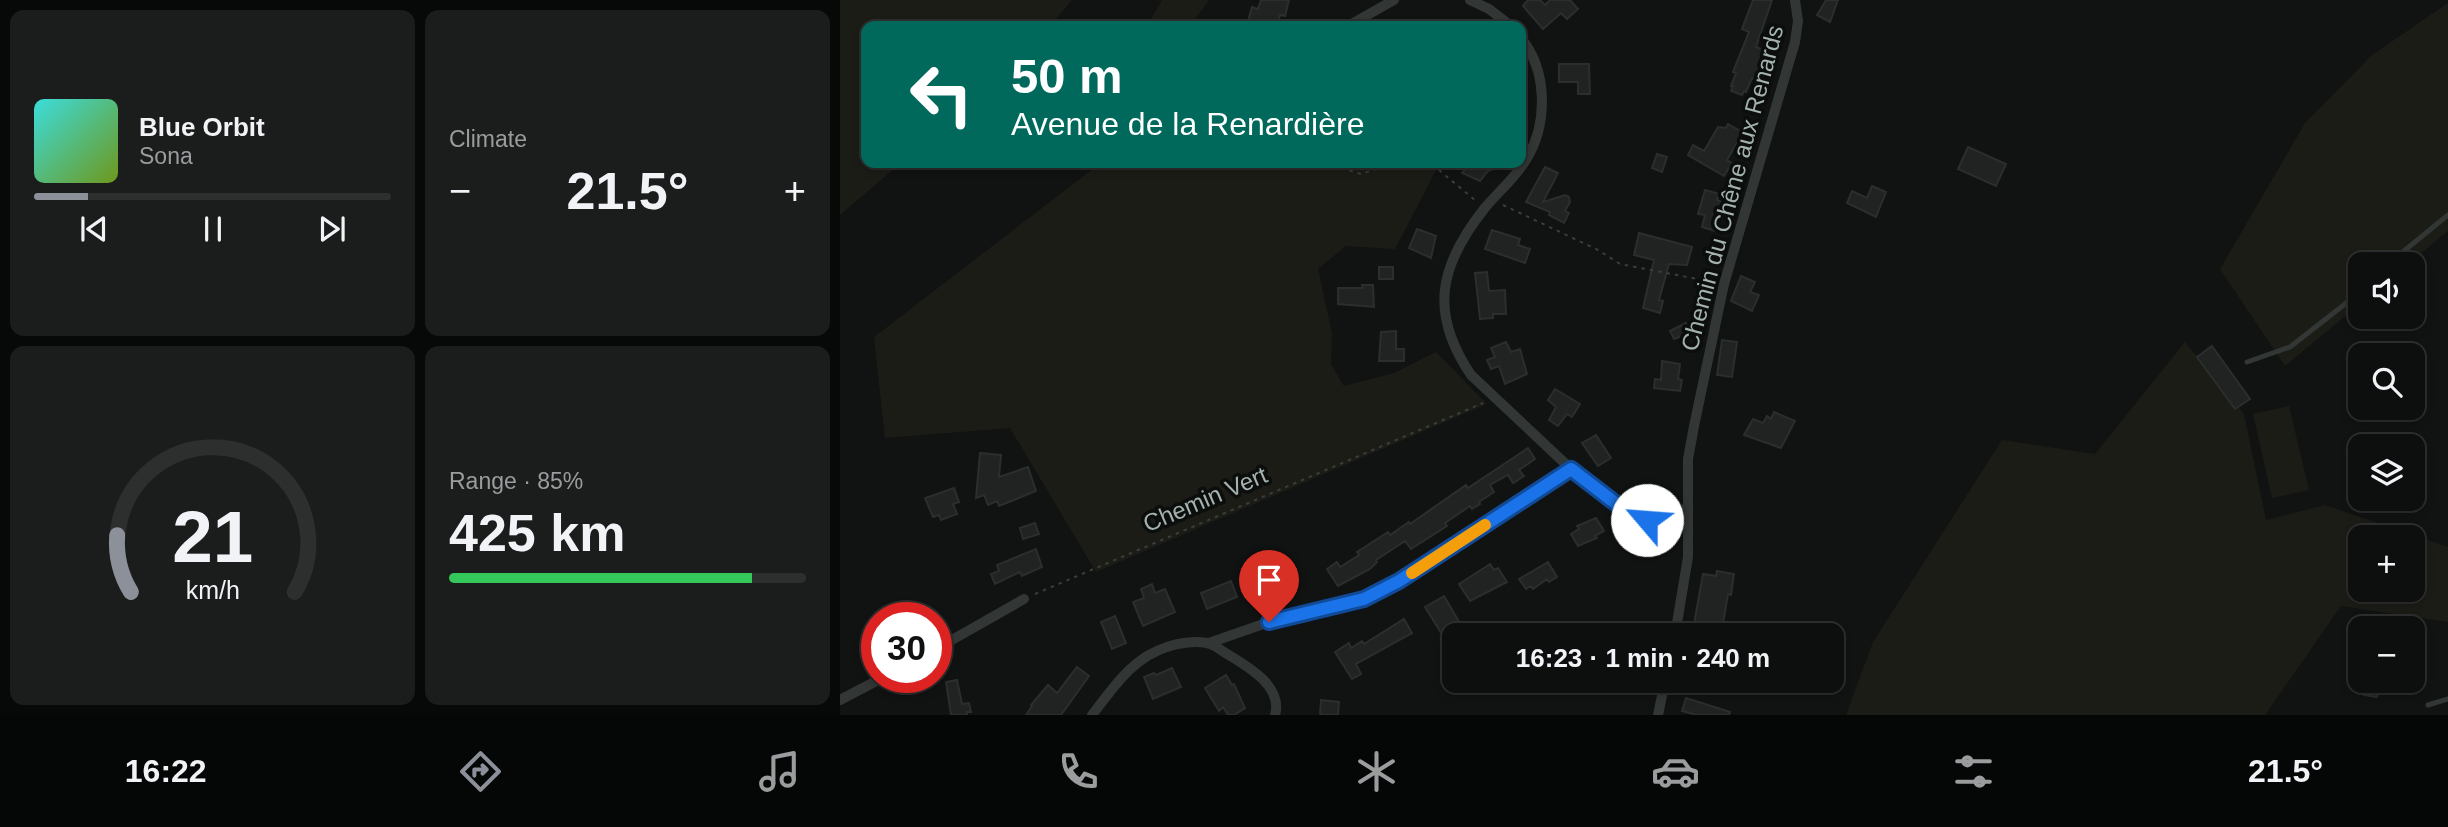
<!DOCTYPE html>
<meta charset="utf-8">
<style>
body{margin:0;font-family:Arial,sans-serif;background:#1b1c1c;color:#f1f3f6;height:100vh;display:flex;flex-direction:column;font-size:26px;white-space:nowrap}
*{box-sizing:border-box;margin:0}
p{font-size:23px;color:#9a9c9e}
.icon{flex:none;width:38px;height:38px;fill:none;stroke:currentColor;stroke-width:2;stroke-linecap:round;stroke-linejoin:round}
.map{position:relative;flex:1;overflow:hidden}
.panel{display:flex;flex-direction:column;gap:10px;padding:10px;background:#070808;width:840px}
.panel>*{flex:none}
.banner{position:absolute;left:21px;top:21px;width:665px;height:147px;border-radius:14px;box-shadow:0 4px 10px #0003,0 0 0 2px #2d2e2e;background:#00695c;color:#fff;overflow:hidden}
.controls{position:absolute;left:1508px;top:252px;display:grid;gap:14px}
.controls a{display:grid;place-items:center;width:77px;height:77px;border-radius:14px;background:#0d0e0e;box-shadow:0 4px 10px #0003,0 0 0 2px #2d2e2e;font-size:35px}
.speed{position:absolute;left:21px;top:602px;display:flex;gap:14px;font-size:35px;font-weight:700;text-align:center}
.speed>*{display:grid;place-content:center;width:91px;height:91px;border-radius:50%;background:#0d0e0e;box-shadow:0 4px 10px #0003,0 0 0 2px #2d2e2e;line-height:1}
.speed .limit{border:10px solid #d22;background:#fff;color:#111}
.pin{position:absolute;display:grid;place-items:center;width:60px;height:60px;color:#fff;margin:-72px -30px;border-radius:50% 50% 50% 0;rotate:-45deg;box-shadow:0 0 7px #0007}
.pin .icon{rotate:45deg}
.me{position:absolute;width:77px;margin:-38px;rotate:297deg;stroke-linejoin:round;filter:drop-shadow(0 0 5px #0008)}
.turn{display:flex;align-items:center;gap:24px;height:147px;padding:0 35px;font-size:32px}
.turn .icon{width:91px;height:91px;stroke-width:2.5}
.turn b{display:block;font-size:49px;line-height:60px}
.big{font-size:52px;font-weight:800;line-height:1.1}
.panel .tile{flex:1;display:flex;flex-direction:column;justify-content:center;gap:10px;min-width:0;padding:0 24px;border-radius:14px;background:#1b1c1c}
.panel .dial{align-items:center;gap:0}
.dial svg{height:182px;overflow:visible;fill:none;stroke:#2d2e2e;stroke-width:7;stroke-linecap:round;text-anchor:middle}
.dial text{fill:#f1f3f6;stroke:none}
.song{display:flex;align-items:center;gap:21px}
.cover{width:84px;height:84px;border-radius:10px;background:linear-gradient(135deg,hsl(180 70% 55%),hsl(80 70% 35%))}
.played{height:7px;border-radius:4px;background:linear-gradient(90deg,#8c9099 15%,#2d2e2e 15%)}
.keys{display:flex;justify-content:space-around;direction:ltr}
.heat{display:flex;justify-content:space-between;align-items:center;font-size:38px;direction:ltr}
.charge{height:10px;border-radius:5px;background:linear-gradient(90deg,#34c759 85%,#2d2e2e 0)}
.panel .tiles{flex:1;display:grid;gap:10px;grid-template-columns:repeat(2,1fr)}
.trip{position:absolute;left:602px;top:623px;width:402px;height:70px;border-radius:14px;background:#0d0e0e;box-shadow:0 4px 10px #0003,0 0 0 2px #2d2e2e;font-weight:800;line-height:70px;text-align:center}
.dock{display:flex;height:112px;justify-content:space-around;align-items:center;background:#050606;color:#9a9c9e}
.dock .icon{width:49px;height:49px}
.dock .current{color:#8c9099}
.dock b{font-size:32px;color:#f1f3f6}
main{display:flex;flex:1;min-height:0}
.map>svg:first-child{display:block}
.green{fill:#1c1c17;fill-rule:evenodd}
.building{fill:#212323;stroke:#2b2e2e;stroke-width:2}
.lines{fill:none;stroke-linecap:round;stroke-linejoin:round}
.path{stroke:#383e3c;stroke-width:2;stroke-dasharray:3.5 5;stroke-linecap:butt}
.service{stroke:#323736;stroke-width:5}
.minor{stroke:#323736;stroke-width:10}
.route-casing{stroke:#114b97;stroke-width:18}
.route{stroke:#1a73e8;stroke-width:12}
.slow{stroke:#f59e0b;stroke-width:12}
.labels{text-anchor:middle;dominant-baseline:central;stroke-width:7;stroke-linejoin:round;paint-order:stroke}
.street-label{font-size:24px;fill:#a3b2ad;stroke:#0c0d0d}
</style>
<main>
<section class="panel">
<div class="tiles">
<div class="tile">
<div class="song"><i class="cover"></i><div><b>Blue Orbit</b><p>Sona</p></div></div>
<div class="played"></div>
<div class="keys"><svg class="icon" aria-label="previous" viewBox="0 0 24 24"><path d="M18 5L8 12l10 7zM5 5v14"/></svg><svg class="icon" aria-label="pause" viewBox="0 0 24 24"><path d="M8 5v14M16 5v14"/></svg><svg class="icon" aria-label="next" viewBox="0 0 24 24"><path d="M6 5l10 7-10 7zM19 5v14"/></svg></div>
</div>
<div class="tile"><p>Climate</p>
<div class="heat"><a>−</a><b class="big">21.5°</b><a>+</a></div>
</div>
<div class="tile dial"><svg viewBox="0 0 100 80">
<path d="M14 69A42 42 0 1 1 86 69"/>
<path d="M14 69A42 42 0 0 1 8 44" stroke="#8c9099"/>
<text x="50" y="56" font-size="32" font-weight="700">21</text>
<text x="50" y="72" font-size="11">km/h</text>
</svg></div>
<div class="tile"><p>Range · 85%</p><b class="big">425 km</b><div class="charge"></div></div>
</div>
</section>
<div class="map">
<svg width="1608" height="715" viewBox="0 0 1608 715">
<rect width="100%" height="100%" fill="#111212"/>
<path class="green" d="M0,0H232L210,26H26V163H61L0,215Z
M322,0H369L350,26H307Z
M1608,3V231L1568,264H1521V303L1445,366L1380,269L1465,123L1532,55Z
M256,163H600L555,249L506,246L478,269L492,333L491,364L504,386L554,373L596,352L647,404L256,572L170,428L45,438L34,337L254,168Z
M1345,342L1404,414L1426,520L1485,505L1608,547V622L1501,606L1425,715H1006L1033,642L1162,440L1255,454ZM1521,537H1573V590H1521Z
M1449,406L1469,490L1432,498L1413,414Z"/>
<path class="building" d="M421,0H449L445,16L440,15L437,26L426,23L425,26L407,25L412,7L418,9Z
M688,0H700L705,5L710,0H730L738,9L727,19L721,13L703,29L683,6Z
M913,0H932L916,47L924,50L922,55L925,56L916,80L912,78L906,92L904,91L902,95L891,91L893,86H891L896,73L893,72L909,32L902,29Z
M986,0H998L990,22L977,15Z
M719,64H749L750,94H738V82H719Z
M888,124L915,139L910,147L898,140L899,139L887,160L892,163L884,176L848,155L853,145L864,151L878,127L886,128Z
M1128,147L1166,164L1156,186L1118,169Z
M817,154L827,157L822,172L812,168Z
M631,163H666L648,171L640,181L622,173Z
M705,167L718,173L703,202L725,195L729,197L730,202L725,211L729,213L724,223L709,215L710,212L686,202Z
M1032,186L1046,192L1036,217L1007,203L1012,191L1027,198Z
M865,190L879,194L877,200L884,203L875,231L862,227L865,215L858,214Z
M577,229L596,236L591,258L569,248Z
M652,230L680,239L678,245L690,249L685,263L645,249Z
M799,233L852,247L847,265L829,264L819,300L823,301L820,313L803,308L814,260L794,255Z
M539,267H553V279H539Z
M647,272L649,291L665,290L666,314H653V318L640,319L635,273Z
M901,276L915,282L910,292L919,295L912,311L891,301Z
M522,285H533L534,307L498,304V288H523Z
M846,323L850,333L834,339L830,331Z
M556,331V349H564V361H539L541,332Z
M882,340L897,342L892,377L877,375Z
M666,342L671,352L680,349L687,374L665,384L659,366L651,369L647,360L655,357L651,348Z
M1372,346L1410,399L1395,409L1357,357Z
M822,361L840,364L838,379L842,380L840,391L814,388L815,379L821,380Z
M715,389L740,404L732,417L727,414L718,426L709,420L716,407L708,400Z
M934,412L955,421L941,448L904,435L913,419L923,423L927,416L931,419Z
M756,435L771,458L758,466L742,443Z
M688,448L695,459L679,470L684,476L673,483L668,475L650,485L654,492L639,502L640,504L632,509L630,506L605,523L607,526L571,549L565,541L536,560L537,562L530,569L498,586L487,569L497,562L500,567L519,555L517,552L548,532L550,535L569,522L570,524L626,485L628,488Z
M140,453L161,455L159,477L188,467L196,491L159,506L157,501L148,505L144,495L136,498Z
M807,486L828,506L807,512L794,499Z
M114,488L119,502L113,504L117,514L101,520L99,515L93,517L85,498Z
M756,518L764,531L755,536L757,538L738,546L731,534L739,529L737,526Z
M195,523L199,534L183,539L180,528Z
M196,549L202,567L182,576L180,572L155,584L151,574L159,571L157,565Z
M434,561L449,584L423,601L408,579Z
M708,562L717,577L709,582L707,579L693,589L691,586L686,589L679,579Z
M650,564L654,570L658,568L667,582L630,601L619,584Z
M877,571L894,574L891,595L888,594L881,635H852L863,574L876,576Z
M391,581L397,597L367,609L361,593Z
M312,584L315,593L325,589L335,612L303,626L293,602L304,598L301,589Z
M604,596L621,625L603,636L585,607Z
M275,616L286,643L272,649L261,622Z
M564,619L572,633L516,664L521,674L512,679L495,652L509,643L511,648L522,641L524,644Z
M237,667L249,676L221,715H186L192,706L191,705L208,685L217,693Z
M332,668L341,687L313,699L304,677L314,673L316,675Z
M386,675L392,685L394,684L405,708L394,715H388L383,707L379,711L365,688Z
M117,680L122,704L129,703L131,712H127V715H111L106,682Z
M1525,681H1556L1555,690L1539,689L1537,697L1524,695Z
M846,698L890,712L889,715H857L842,711Z
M481,700L499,702L498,715H480Z"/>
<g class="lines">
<path class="path" d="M485,163L521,174L551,164L593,165L636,201
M663,205L758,250L780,264L873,282
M195,594L643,403"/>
<path class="service" d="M1548,264L1608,215
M1407,362L1450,347L1505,304L1521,289
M1588,705L1608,699"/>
<path class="minor" d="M630,0L649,9L671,26
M508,26L554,0
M681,38C708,71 708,124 686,160C675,178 657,193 644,209C599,266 589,313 631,375L731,469
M835,635L848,557V459L854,426L884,284L955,42L958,21L955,0
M369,643L429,622L524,599L559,581L731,469L796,519L807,520L848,508
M96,649L184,599
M0,700L44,677
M252,715C274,687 292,658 327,647C338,643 359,640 370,644C377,646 383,652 389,655C409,667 443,687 435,715
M818,715L825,681"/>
</g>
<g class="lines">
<g class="route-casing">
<path id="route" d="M429,622L524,599L559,581L731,469L796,519L807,520"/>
</g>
<use href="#route" class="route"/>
<path class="slow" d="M572,573L645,525"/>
</g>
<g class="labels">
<g class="street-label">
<text transform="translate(892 188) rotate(-75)">Chemin du Chêne aux Renards</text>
<text transform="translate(365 499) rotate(-23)">Chemin Vert</text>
</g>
</g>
</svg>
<div class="controls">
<a><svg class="icon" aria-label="sound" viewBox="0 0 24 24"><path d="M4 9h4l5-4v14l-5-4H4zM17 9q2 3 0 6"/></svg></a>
<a><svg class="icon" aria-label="search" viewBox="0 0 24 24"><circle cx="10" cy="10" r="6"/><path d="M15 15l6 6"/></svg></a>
<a><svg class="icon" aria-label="layers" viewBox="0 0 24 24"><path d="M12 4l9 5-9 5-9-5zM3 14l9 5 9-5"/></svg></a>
<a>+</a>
<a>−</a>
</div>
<div class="speed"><div class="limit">30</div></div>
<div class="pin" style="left:429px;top:622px;background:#d93025"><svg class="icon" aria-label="arrive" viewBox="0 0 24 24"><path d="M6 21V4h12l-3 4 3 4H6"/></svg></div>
<svg class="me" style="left:807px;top:520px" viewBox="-20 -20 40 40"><circle r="19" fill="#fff"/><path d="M0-13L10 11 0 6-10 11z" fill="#1a73e8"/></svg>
<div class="trip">16:23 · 1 min · 240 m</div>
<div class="banner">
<div class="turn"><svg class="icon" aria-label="left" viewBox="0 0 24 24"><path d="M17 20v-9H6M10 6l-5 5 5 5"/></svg><div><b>50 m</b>Avenue de la Renardière</div></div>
</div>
</div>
</main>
<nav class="dock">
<b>16:22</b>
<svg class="icon current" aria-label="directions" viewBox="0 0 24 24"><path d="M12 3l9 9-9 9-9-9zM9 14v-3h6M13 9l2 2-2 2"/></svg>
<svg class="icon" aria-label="music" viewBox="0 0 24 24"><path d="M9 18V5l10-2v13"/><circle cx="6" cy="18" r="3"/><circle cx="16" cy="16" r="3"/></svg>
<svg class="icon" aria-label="phone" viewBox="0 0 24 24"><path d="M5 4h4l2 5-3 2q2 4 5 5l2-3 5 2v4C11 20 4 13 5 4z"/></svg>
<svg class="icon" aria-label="climate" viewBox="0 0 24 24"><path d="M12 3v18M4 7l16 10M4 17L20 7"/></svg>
<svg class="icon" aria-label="car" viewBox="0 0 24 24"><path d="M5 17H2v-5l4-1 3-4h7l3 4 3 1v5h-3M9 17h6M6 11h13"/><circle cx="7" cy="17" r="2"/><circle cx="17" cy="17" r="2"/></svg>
<svg class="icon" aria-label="filters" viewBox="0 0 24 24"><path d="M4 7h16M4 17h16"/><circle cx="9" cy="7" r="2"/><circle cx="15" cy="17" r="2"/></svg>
<b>21.5°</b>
</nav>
